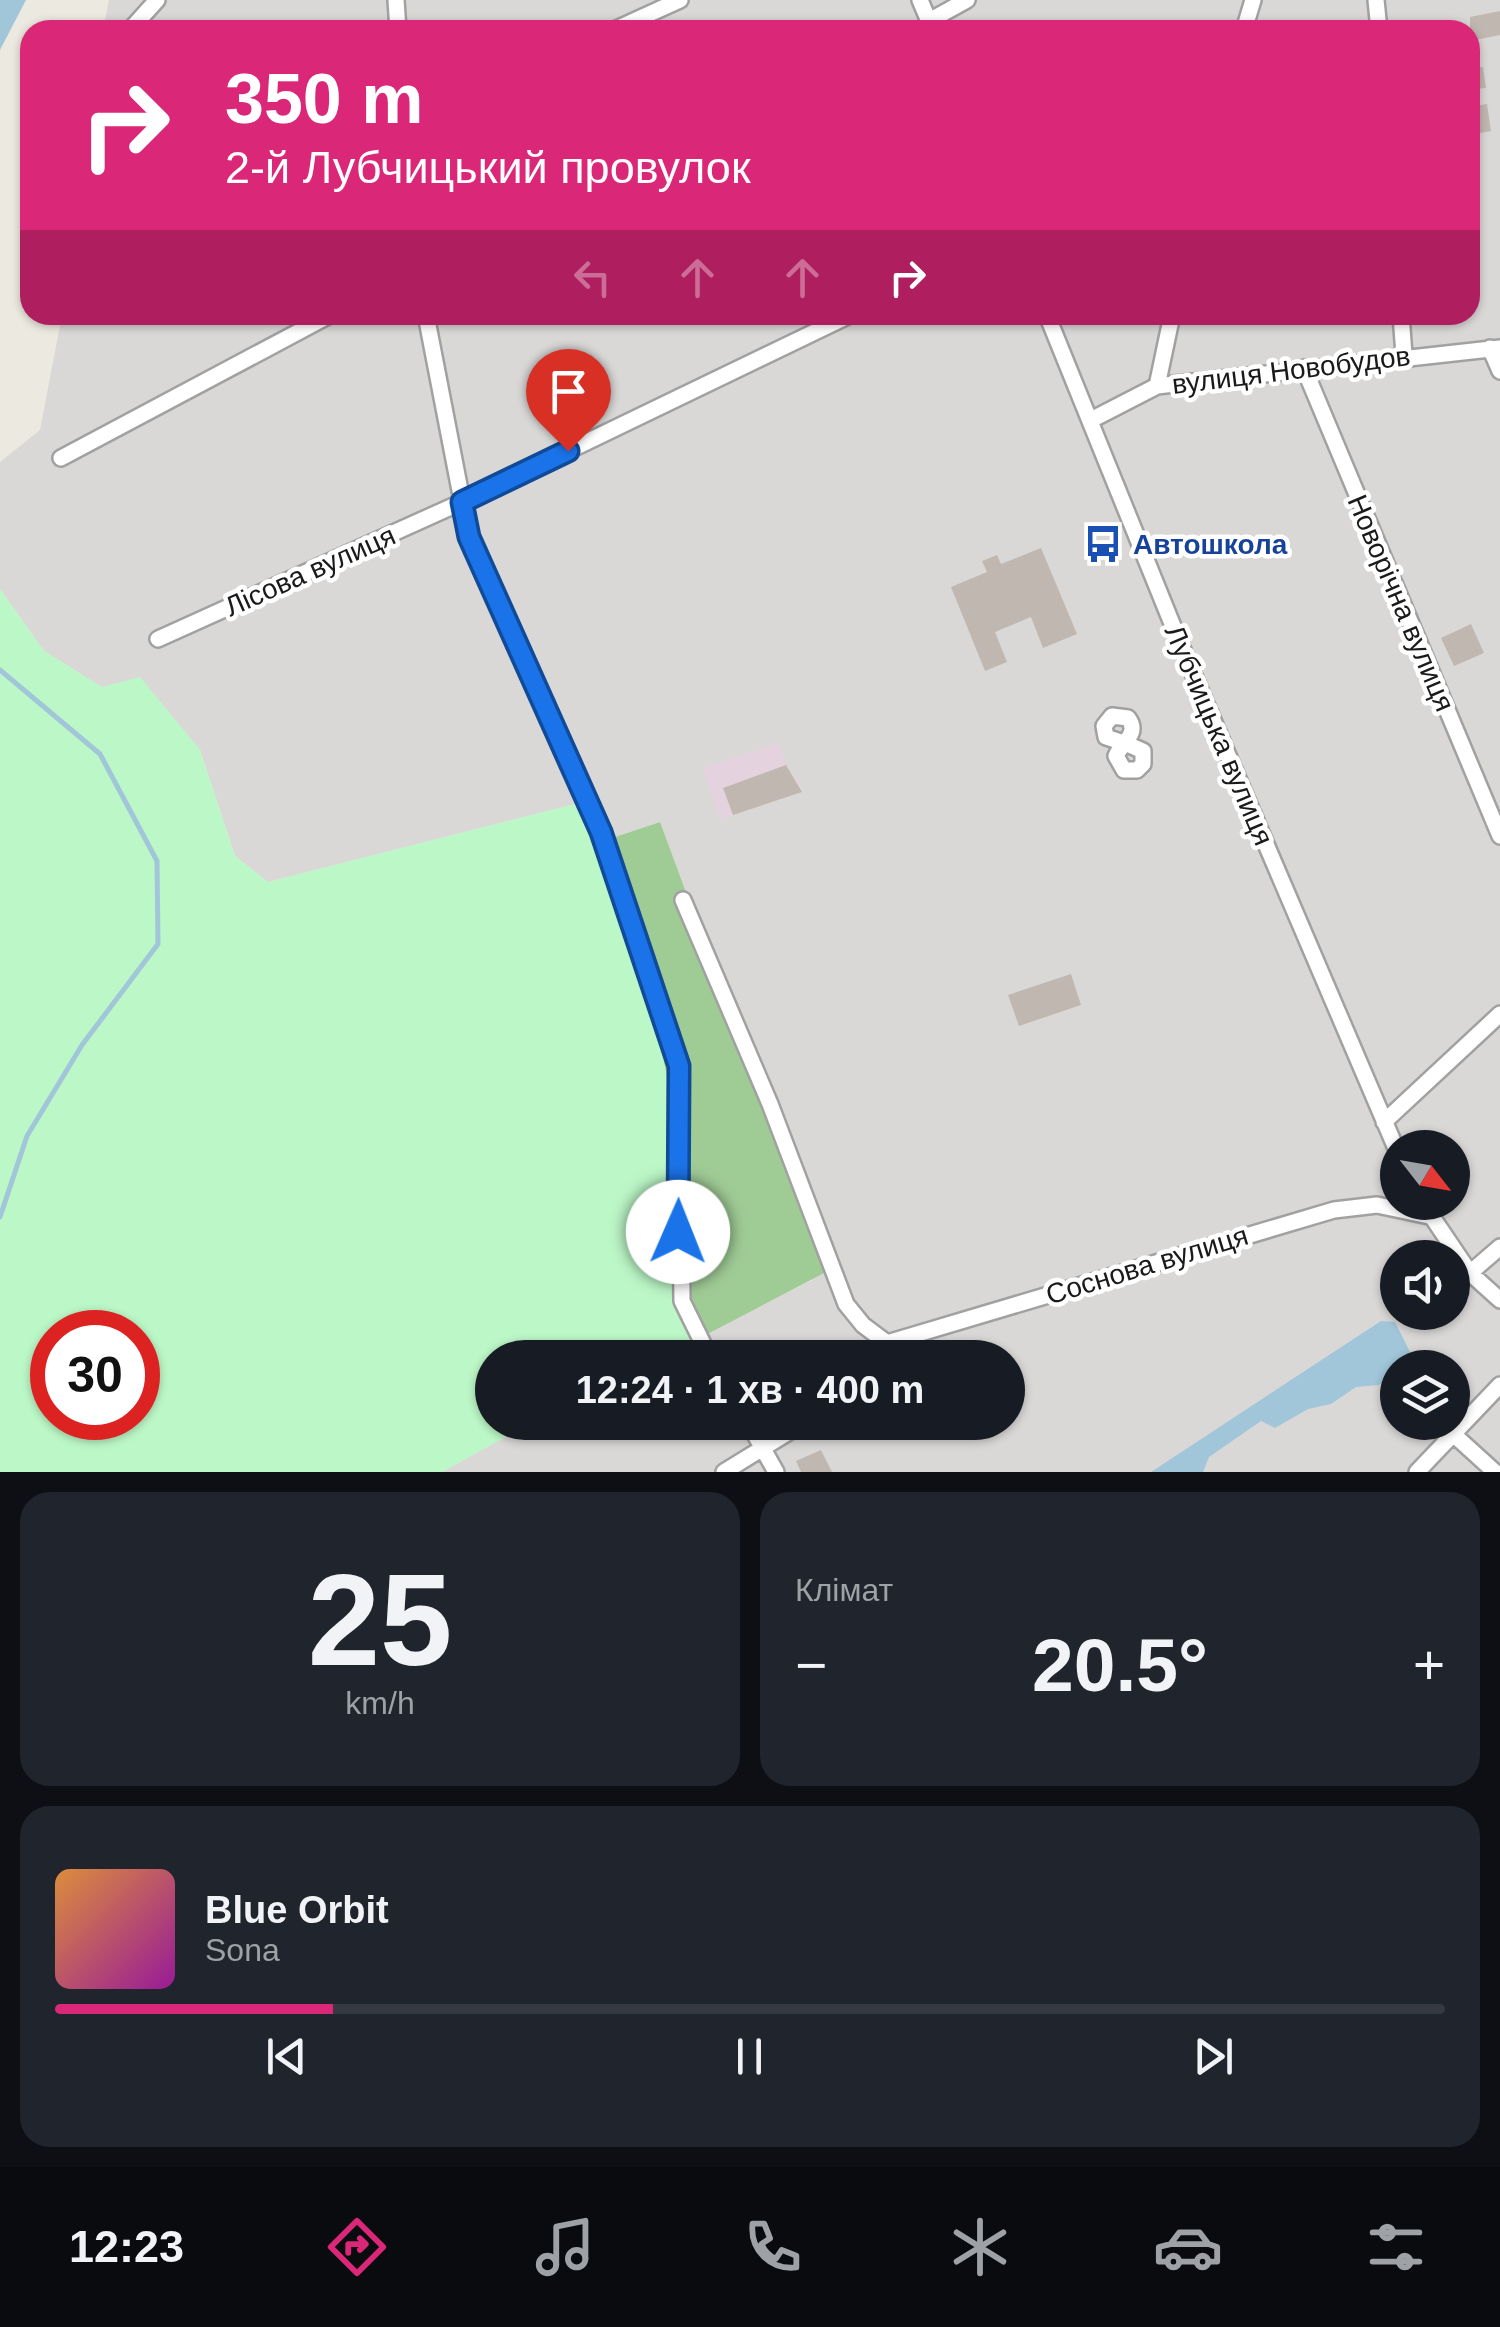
<!DOCTYPE html>
<html lang="uk">
<meta charset="utf-8">
<style>
body{margin:0;font-family:Helvetica,sans-serif;background:#20242c;color:#f1f3f6;height:100vh;display:flex;flex-direction:column;font-size:38px;white-space:nowrap}
*{box-sizing:border-box;margin:0}
p{font-size:32px;color:#9ea1a6}
.icon{flex:none;width:55px;height:55px;fill:none;stroke:currentColor;stroke-width:2;stroke-linecap:round;stroke-linejoin:round}
.map{position:relative;height:1472px;overflow:hidden}
.drawer{display:flex;flex-direction:column;gap:20px;padding:20px;background:#0d0f14;flex:1}
.drawer>*{flex:none}
.guide{position:absolute;left:20px;top:20px;width:1460px;height:305px;border-radius:30px;box-shadow:0 2px 8px #0004;background:#db2777;color:#fff;overflow:hidden}
.needle{width:65px;rotate:121deg}
.buttons{position:absolute;left:1380px;top:1130px;display:grid;gap:20px}
.buttons a{display:grid;place-items:center;width:90px;height:90px;border-radius:50%;background:#171b24;box-shadow:0 2px 8px #0004;font-size:50px}
.speed{position:absolute;left:30px;top:1310px;display:flex;gap:20px;font-size:50px;font-weight:700;text-align:center}
.speed>*{display:grid;place-content:center;width:130px;height:130px;border-radius:50%;background:#171b24;box-shadow:0 2px 8px #0004;line-height:1}
.speed .limit{border:15px solid #d22;background:#fff;color:#111}
.pin{position:absolute;display:grid;place-items:center;width:85px;height:85px;color:#fff;margin:-102px -42px;border-radius:50% 50% 50% 0;rotate:-45deg;box-shadow:0 0 10px #0007}
.pin .icon{rotate:45deg}
.me{position:absolute;width:110px;margin:-55px;rotate:1deg;stroke-linejoin:round;filter:drop-shadow(0 0 8px #0008)}
.turn{display:flex;align-items:center;gap:35px;height:210px;padding:0 40px;font-size:45px}
.turn .icon{width:130px;height:130px;stroke-width:2.5}
.turn b{display:block;font-size:70px;line-height:85px}
.lanes{display:flex;align-items:center;height:95px;padding:0 40px;background:#0003;justify-content:center;gap:50px;direction:ltr}
.lanes .off{opacity:.35}
.big{font-size:75px;font-weight:600;line-height:1.1}
.drawer .tile{flex:1;display:flex;flex-direction:column;justify-content:center;gap:15px;min-width:0;padding:0 35px;border-radius:30px;background:#20242c}
.drawer .dial{align-items:center;gap:0}
.dial b{font-size:130px;line-height:1}
.song{display:flex;align-items:center;gap:30px}
.cover{width:120px;height:120px;border-radius:15px;background:linear-gradient(135deg,hsl(30 70% 55%),hsl(300 70% 35%))}
.played{height:10px;border-radius:5px;background:linear-gradient(90deg,#db2777 20%,#363941 20%)}
.keys{display:flex;justify-content:space-around;direction:ltr}
.heat{display:flex;justify-content:space-between;align-items:center;font-size:55px;direction:ltr}
.drawer .tiles{flex:1;display:grid;gap:20px;grid-template-columns:1fr 1fr}
.tile:last-child{grid-column:span 2}
.trip{position:absolute;left:475px;top:1340px;width:550px;height:100px;border-radius:50px;background:#171b24;box-shadow:0 2px 8px #0004;font-weight:600;line-height:100px;text-align:center}
.tab-bar{display:flex;height:160px;justify-content:space-around;align-items:center;background:#090b0e;color:#9ea1a6}
.tab-bar .icon{width:70px;height:70px}
.tab-bar .on{color:#db2777}
.tab-bar b{font-size:45px;color:#f1f3f6}
.map>svg:first-child{display:block}
.residential{fill:#d9d8d7;fill-rule:evenodd}
.industrial{fill:#e5d2df}
.forest{fill:#9fcb95}
.park{fill:#bcf7c7;fill-rule:evenodd}
.water{fill:#a1c6d9}
.lines{fill:none;stroke-linecap:round;stroke-linejoin:round}
.stream{stroke:#a1c6d9;stroke-width:5}
.building{fill:#c0b8b0}
.street-casing{stroke:#a1a1a1;stroke-width:20}
.street{stroke:#fff;stroke-width:15}
.route-casing{stroke:#114b97;stroke-width:25}
.route{stroke:#1a73e8;stroke-width:18}
.labels{text-anchor:middle;dominant-baseline:central;stroke-width:9;stroke-linejoin:round;paint-order:stroke}
.street-label{font-size:28px;fill:#1a1a1a;stroke:#fff}
.transit-label{font-size:28px;font-weight:bold;fill:#164399;stroke:#fff;text-anchor:start}
</style>
<div class="map">
<svg width="1500" height="1472" viewBox="0 0 1500 1472">
<rect width="100%" height="100%" fill="#ece9e0"/>
<path class="residential" d="M109,0H1500V1472H442L530,1423L1008,1422V1358L659,1357L812,1280L660,822L615,837L592,836L579,803L268,882L235,856L200,750L140,678L103,688L44,651L0,589V462L40,430L62,315H1470V30H103ZM1398,1148H1452V1202H1398ZM1398,1258H1452V1312H1398ZM1398,1368H1452V1422H1398Z"/>
<path class="industrial" d="M779,743L791,780L798,778L802,792L720,819L703,768Z"/>
<path class="forest" d="M660,822L826,1272L694,1341L671,1225L677,1124L652,1007L592,836L615,837Z"/>
<path class="park" d="M0,589L44,651L102,687L140,677L200,750L235,856L268,882L579,803L652,1007L677,1124L671,1225L694,1341L659,1357L492,1358V1422L530,1423L442,1472H0ZM52,1332H138V1418H52Z"/>
<path class="water" d="M0,0H26L0,50Z
M1381,1321L1395,1322L1411,1354L1404,1367L1398,1368L1397,1374L1379,1385L1356,1387L1331,1404L1308,1409L1275,1428L1261,1421L1209,1457L1203,1472H1151Z"/>
<g class="lines">
<path class="stream" d="M0,670L100,754L157,861L158,944L82,1045L27,1136L0,1217"/>
</g>
<path class="building" d="M1500,11V35L1470,41V17Z
M1483,67L1486,88L1475,89L1472,68Z
M1487,104L1491,131L1475,134L1471,107Z
M1041,548L1077,634L1043,648L1031,617L995,632L1007,662L985,671L951,587L987,572L982,561L997,555L1001,564Z
M1471,624L1484,653L1454,666L1441,638Z
M786,765L802,792L733,815L723,788Z
M1071,974L1081,1005L1019,1026L1008,995Z
M821,1450L832,1472H801L796,1461Z"/>
<g class="lines">
<g class="street-casing">
<path id="street" d="M396,0L398,30
M920,0L931,26
M1376,0L1379,30
M929,21L967,0
M130,30L157,0
M614,30L680,0
M1244,30L1253,0
M426,315L469,537L601,832L679,1066L682,1301L710,1358
M1047,315L1177,636L1398,1153
M1401,315L1404,355
M1490,348L1500,371
M1304,368L1500,836
M1157,386L1172,315
M1091,420L1157,386L1500,348
M61,458L330,315
M158,639L462,502L850,315
M1124,743L1106,737L1104,726L1112,716L1128,718C1140,734 1122,742 1116,756L1124,770H1137L1143,764V751L1127,744
M683,900L770,1104L846,1304L863,1325L887,1343
M1384,1122L1500,1014
M1422,1202L1470,1273L1500,1300
M1470,1273L1500,1247
M874,1358L887,1343L1334,1210L1377,1205L1429,1216
M748,1422L776,1472
M1452,1433L1495,1472
M724,1472L805,1422
M1417,1472L1500,1385"/>
</g>
<use href="#street" class="street"/>
</g>
<g class="lines">
<g class="route-casing">
<path id="route" d="M568,451L462,502L469,537L601,832L679,1066L678,1232"/>
</g>
<use href="#route" class="route"/>
</g>
<defs>
<g id="bus-bare" transform="scale(3)"><path d="M-5-6H5V4H4V6H2V4H-2V6H-4V4H-5ZM-3.5-4V0h7V-4ZM-3.5 1.2v1.5H-2V1.2ZM2 1.2v1.5H3.5V1.2Z" fill="#1a4fb4" stroke="#fff" stroke-width="2.5" paint-order="stroke"/></g>
</defs>
<g fill-rule="evenodd">
<use href="#bus-bare" x="1103" y="544"/>
</g>
<g class="labels">
<g class="street-label">
<text transform="translate(1291 370) rotate(-7)">вулиця Новобудов</text>
<text transform="translate(310 571) rotate(-24)">Лісова вулиця</text>
<text transform="translate(1401 603) rotate(67)">Новорічна вулиця</text>
<text transform="translate(1219 735) rotate(67)">Лубчицька вулиця</text>
<text transform="translate(1147 1265) rotate(-17)">Соснова вулиця</text>
</g>
<g class="transit-label">
<text x="1133" y="544">Автошкола</text>
</g>
</g>
</svg>
<div class="buttons">
<a><svg class="needle" viewBox="-14 -14 28 28"><path d="M0-13l5 13h-10z" fill="#e53935"/><path d="M0 13l5-13h-10z" fill="#9ea1a6"/></svg></a>
<a><svg class="icon" aria-label="sound" viewBox="0 0 24 24"><path d="M4 9h4l5-4v14l-5-4H4zM17 9q2 3 0 6"/></svg></a>
<a><svg class="icon" aria-label="layers" viewBox="0 0 24 24"><path d="M12 4l9 5-9 5-9-5zM3 14l9 5 9-5"/></svg></a>
</div>
<div class="speed"><div class="limit">30</div></div>
<div class="pin" style="left:568px;top:451px;background:#d93025"><svg class="icon" aria-label="arrive" viewBox="0 0 24 24"><path d="M6 21V4h12l-3 4 3 4H6"/></svg></div>
<svg class="me" style="left:678px;top:1232px" viewBox="-20 -20 40 40"><circle r="19" fill="#fff"/><path d="M0-13L10 11 0 6-10 11z" fill="#1a73e8"/></svg>
<div class="trip">12:24 · 1 хв · 400 m</div>
<div class="guide">
<div class="turn"><svg class="icon" aria-label="right" viewBox="0 0 24 24"><path d="M7 20v-9h11M14 6l5 5-5 5"/></svg><div><b>350 m</b>2-й Лубчицький провулок</div></div>
<div class="lanes"><svg class="icon off" aria-label="left" viewBox="0 0 24 24"><path d="M17 20v-9H6M10 6l-5 5 5 5"/></svg><svg class="icon off" aria-label="ahead" viewBox="0 0 24 24"><path d="M12 20V5M6 11l6-6 6 6"/></svg><svg class="icon off" aria-label="ahead" viewBox="0 0 24 24"><path d="M12 20V5M6 11l6-6 6 6"/></svg><svg class="icon" aria-label="right" viewBox="0 0 24 24"><path d="M7 20v-9h11M14 6l5 5-5 5"/></svg></div>
</div>
</div>
<section class="drawer">
<div class="tiles">
<div class="tile dial"><b>25</b><p>km/h</p></div>
<div class="tile"><p>Клімат</p>
<div class="heat"><a>−</a><b class="big">20.5°</b><a>+</a></div>
</div>
<div class="tile">
<div class="song"><i class="cover"></i><div><b>Blue Orbit</b><p>Sona</p></div></div>
<div class="played"></div>
<div class="keys"><svg class="icon" aria-label="previous" viewBox="0 0 24 24"><path d="M18 5L8 12l10 7zM5 5v14"/></svg><svg class="icon" aria-label="pause" viewBox="0 0 24 24"><path d="M8 5v14M16 5v14"/></svg><svg class="icon" aria-label="next" viewBox="0 0 24 24"><path d="M6 5l10 7-10 7zM19 5v14"/></svg></div>
</div>
</div>
</section>
<nav class="tab-bar">
<b>12:23</b>
<svg class="icon on" aria-label="directions" viewBox="0 0 24 24"><path d="M12 3l9 9-9 9-9-9zM9 14v-3h6M13 9l2 2-2 2"/></svg>
<svg class="icon" aria-label="music" viewBox="0 0 24 24"><path d="M9 18V5l10-2v13"/><circle cx="6" cy="18" r="3"/><circle cx="16" cy="16" r="3"/></svg>
<svg class="icon" aria-label="phone" viewBox="0 0 24 24"><path d="M5 4h4l2 5-3 2q2 4 5 5l2-3 5 2v4C11 20 4 13 5 4z"/></svg>
<svg class="icon" aria-label="climate" viewBox="0 0 24 24"><path d="M12 3v18M4 7l16 10M4 17L20 7"/></svg>
<svg class="icon" aria-label="car" viewBox="0 0 24 24"><path d="M5 17H2v-5l4-1 3-4h7l3 4 3 1v5h-3M9 17h6M6 11h13"/><circle cx="7" cy="17" r="2"/><circle cx="17" cy="17" r="2"/></svg>
<svg class="icon" aria-label="filters" viewBox="0 0 24 24"><path d="M4 7h16M4 17h16"/><circle cx="9" cy="7" r="2"/><circle cx="15" cy="17" r="2"/></svg>
</nav>
